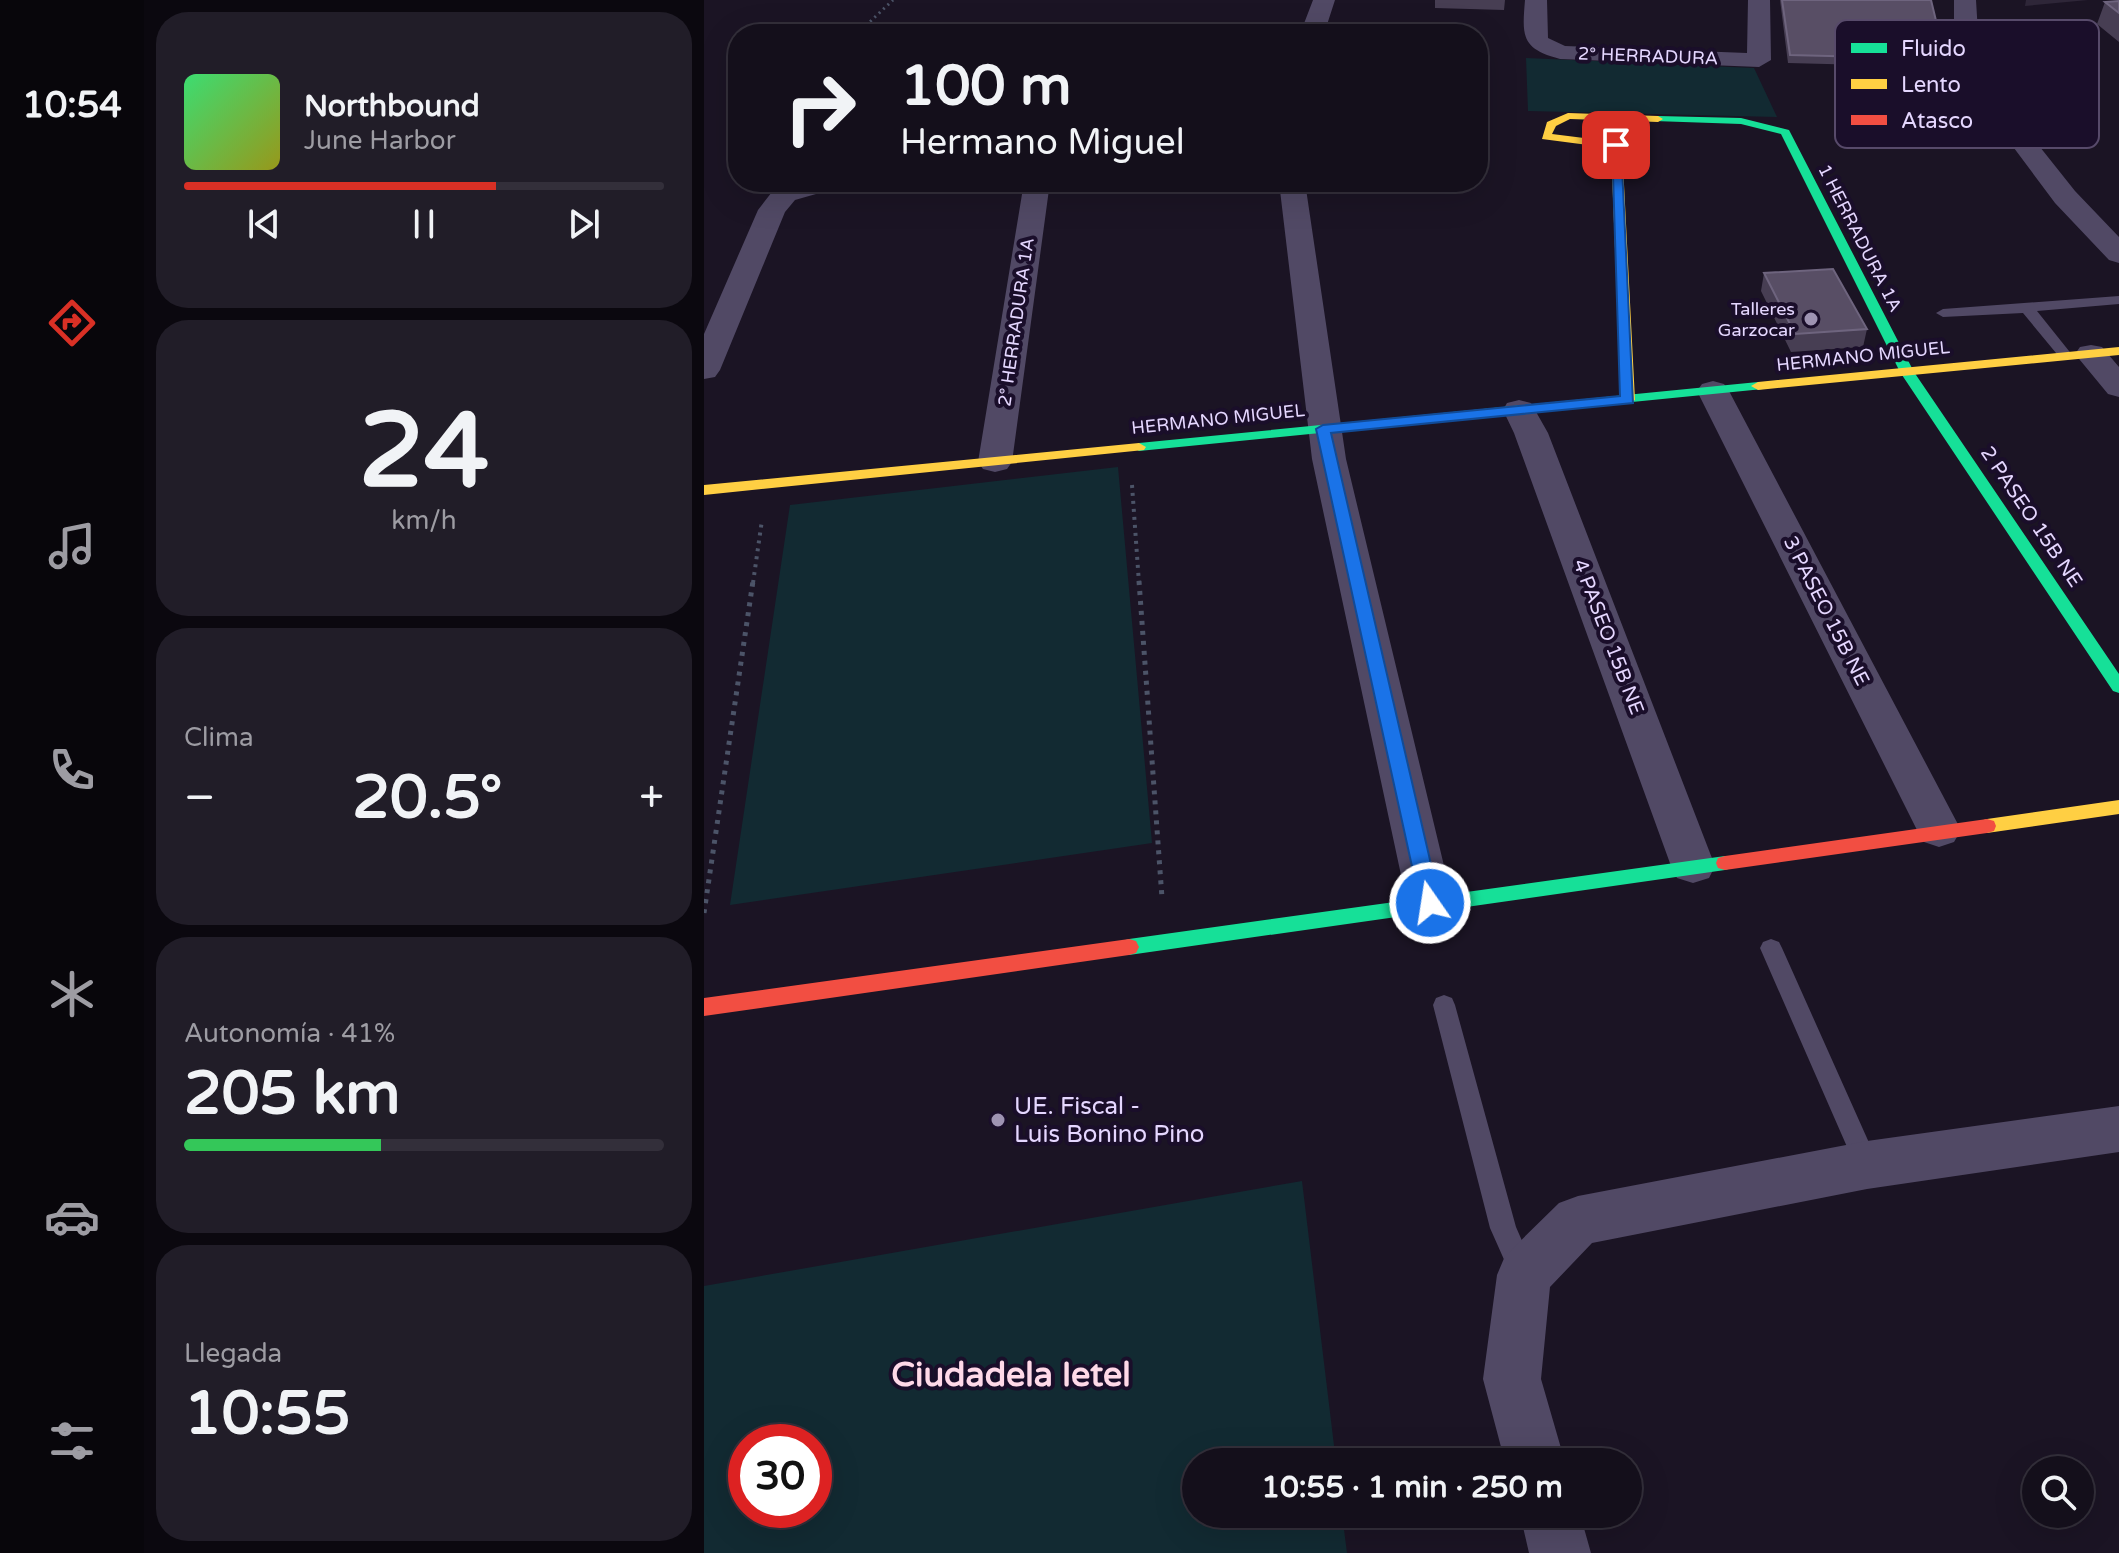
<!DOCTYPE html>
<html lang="es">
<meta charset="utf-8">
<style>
body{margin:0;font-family:"Varela Round",sans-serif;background:#211d28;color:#f1f3f6;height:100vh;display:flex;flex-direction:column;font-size:30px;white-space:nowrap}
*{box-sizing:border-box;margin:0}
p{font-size:26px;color:#9d9ca3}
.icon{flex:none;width:44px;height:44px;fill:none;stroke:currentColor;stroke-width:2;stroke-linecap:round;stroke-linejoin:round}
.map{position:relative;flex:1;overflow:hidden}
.sheet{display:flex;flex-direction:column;gap:12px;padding:12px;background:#0b080f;width:560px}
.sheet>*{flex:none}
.banner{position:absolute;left:24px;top:24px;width:760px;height:168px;border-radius:32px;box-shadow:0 8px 32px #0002,0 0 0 2px #332f3a;background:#140f1b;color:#f1f3f6;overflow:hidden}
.fabs{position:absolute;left:1318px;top:1456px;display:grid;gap:16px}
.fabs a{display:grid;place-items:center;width:72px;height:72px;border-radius:50%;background:#140f1b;box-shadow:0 8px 32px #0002,0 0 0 2px #332f3a;font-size:40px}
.speed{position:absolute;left:24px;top:1424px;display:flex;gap:16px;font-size:40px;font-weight:700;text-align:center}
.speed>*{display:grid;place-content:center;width:104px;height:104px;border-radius:50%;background:#140f1b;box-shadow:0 8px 32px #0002,0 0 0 2px #332f3a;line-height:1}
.speed .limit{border:12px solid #d22;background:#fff;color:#111}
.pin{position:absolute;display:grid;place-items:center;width:68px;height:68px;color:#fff;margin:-34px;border-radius:16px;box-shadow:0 4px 12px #0006}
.me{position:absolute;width:88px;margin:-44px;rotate:347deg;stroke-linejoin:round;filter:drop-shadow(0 0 6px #0008)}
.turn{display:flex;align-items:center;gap:28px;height:168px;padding:0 40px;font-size:36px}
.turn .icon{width:104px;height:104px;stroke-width:2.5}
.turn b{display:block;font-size:56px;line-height:68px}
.big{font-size:60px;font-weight:700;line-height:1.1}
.sheet .tile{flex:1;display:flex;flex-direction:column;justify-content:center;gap:12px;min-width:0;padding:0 28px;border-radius:32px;background:#211d28}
.sheet .dial{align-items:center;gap:0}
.dial b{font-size:104px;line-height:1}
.song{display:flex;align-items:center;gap:24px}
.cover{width:96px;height:96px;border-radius:12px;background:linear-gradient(135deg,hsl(140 70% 55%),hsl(60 70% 35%))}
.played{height:8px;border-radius:4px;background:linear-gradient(90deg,#d93025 65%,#332f3a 65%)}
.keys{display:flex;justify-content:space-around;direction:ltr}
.heat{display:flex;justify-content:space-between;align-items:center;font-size:44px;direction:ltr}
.charge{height:12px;border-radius:6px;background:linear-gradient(90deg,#34c759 41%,#332f3a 0)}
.trip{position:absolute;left:478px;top:1448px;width:460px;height:80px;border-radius:40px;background:#140f1b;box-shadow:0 8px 32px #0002,0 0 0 2px #332f3a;font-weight:700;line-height:80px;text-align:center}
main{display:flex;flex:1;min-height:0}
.tabs{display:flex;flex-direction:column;width:144px;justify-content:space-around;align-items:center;background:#08060b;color:#9d9ca3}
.tabs .icon{width:56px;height:56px}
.tabs .active{color:#d93025}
.tabs b{font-size:36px;color:#f1f3f6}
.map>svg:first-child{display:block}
.green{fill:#122a32;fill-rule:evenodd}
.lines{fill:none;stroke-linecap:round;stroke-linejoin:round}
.path-far2{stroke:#4c5468;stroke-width:3;stroke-dasharray:2 4;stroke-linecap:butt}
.path-far1{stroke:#4c5468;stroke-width:4;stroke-dasharray:3 5;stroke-linecap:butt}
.path{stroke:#4c5468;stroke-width:5;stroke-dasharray:4 6;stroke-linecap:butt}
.lane{fill:#514965;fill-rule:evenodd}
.street{fill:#514965;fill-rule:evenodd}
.fast{fill:#16e098;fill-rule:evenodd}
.slow{fill:#ffcf43;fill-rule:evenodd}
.jam{fill:#f24e42;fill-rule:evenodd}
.wall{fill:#473e53}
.shaded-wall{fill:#2e2638}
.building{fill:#584e65;stroke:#6e647e;stroke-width:2}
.route{fill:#1a73e8;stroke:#114b97;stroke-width:2}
.poi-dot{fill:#9e93b2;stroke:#1a0e2a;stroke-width:3}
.labels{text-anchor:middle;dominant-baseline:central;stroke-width:8;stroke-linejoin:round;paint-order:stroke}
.far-street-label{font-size:18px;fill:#e5d7ff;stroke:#1a0e2a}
.far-poi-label{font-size:18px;fill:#e5d7ff;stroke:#1a0e2a;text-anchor:end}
.street-label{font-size:20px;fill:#e5d7ff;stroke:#1a0e2a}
.near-poi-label{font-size:24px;fill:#e5d7ff;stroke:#1a0e2a;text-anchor:start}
.near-district-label{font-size:34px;font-weight:bold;fill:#ffd9e8;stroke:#1a0e2a}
.key{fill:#1a0e2a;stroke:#574a6a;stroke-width:2}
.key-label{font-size:22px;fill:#e5d7ff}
</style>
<main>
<nav class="tabs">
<b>10:54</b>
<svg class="icon active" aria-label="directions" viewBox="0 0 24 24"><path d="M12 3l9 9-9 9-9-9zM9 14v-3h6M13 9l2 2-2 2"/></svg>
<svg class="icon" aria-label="music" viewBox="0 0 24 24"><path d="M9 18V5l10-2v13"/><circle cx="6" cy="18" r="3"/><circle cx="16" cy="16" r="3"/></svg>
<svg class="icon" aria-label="phone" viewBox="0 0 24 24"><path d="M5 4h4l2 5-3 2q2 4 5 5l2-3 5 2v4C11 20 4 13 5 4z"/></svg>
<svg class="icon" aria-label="climate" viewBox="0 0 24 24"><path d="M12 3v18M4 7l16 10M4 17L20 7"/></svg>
<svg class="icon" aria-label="car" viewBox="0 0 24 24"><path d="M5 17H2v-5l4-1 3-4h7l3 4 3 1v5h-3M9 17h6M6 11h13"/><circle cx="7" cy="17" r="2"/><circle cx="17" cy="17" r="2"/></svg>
<svg class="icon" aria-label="filters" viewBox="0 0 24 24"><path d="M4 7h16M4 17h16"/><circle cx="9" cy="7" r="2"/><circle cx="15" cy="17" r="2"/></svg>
</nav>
<section class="sheet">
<div class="tile">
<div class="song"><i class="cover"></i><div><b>Northbound</b><p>June Harbor</p></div></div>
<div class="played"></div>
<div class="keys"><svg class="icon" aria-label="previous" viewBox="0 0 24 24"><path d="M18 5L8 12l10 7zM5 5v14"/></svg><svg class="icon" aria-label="pause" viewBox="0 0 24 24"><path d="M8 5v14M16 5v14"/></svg><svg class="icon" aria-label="next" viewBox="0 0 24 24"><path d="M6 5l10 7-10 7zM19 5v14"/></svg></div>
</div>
<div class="tile dial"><b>24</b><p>km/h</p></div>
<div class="tile"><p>Clima</p>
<div class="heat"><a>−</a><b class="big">20.5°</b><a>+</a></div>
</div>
<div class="tile"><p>Autonomía · 41%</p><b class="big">205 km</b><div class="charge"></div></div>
<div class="tile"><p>Llegada</p><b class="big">10:55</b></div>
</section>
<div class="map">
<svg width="1415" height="1553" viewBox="0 0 1415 1553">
<rect width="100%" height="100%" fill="#1b1424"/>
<path class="green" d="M822,58L1050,68L1073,117L824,111Z
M414,467L448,843L26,905L86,505Z
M598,1181L632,1462H492V1514H638L643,1553H0V1286ZM110,1442V1510H42V1442Z"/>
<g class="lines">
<path class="path-far2" d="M153,34L189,0"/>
<path class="path-far1" d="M428,485L435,583
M49,583L58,520"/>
<path class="path" d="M435,581L458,898
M0,913L49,581"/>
<path class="lane" d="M1415,296V304L1333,311L1369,356L1362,360L1357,359L1319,313L1239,317L1232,313L1239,309Z
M1067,939L1075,942L1078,948L1175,1165L1172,1173L1163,1176L1154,1173L1151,1165L1056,948L1059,942Z
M740,995L748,998L751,1005L812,1227L832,1273L828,1282L819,1286L810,1282L786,1228L729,1005L732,998Z"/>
<path class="street" d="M609,0H631L620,34H596Z
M821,0H843L844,38L861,46L1043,53L1044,0H1066L1067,60L1055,67L856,59C817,49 818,36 821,0Z
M1250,0H1272L1274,33L1332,142L1371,191L1415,237V263L1405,260L1351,203L1307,144L1250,33Z
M96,182H248L244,188L235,190L112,194L91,200L81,212L16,370L11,377L0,379V334L54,210L71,188Z
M320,182H346L308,462L303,469L291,472L279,469L274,462Z
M575,182H601L642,459L749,903L742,916L726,921L710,916L703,903L608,459Z
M1387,345L1398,347L1415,367V397L1404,394L1371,354L1376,347Z
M1009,381L1020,384L1025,391L1257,830L1250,842L1235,847L1220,842L1213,830L993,391L998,384Z
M815,400L827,403L844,433L1011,866L1005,878L989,883L973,878L967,866L810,433L799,410L803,403Z
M1415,1106V1152L1163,1189L888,1243L846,1287L837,1379L861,1462H801L779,1379L793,1275L801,1256L855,1203L874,1196L1163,1141Z
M816,1514H876L887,1553H825Z"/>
<path class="fast" d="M954,116L1037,118L1085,130L1210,372L1415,674V693L1409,691L1196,372L1077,134L1037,124L950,121L949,119Z
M1054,382L1061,386L1059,389L435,451L428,447L435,443Z
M1021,856L1028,858L1030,863L1028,868L1021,870L425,955L418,953L415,947L418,941L425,939Z"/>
<path class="slow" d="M864,113L954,116L959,119L954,122L866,119L852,126L848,134L912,142L918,145L931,400L924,404L917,400L907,148L838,139L843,122Z
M1415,347V355L1054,390L1047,386L1054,382Z
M435,443L442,447L440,450L0,495V485Z
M1415,800V814L1283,833L1276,831L1274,826L1276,821L1283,819Z"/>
<path class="jam" d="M1283,819L1290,821L1292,826L1290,831L1283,833L1021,870L1014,868L1012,863L1014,858L1021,856Z
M425,939L432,941L435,947L432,953L425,955L0,1016V998Z"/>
</g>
<path class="wall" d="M731,0H801L800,10L731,8Z
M1076,0H1227L1236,37L1234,45L1159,48L1163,57L1161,65L1084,63Z
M1415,1V42L1393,24L1401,2Z
M1060,273L1163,329L1159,347L1087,352L1057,291Z"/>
<path class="shaded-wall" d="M1322,0H1384L1321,6Z"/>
<path class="building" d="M1078,0H1227L1236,37L1155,40L1163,57L1086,55Z
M1415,1V13L1401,2Z
M1129,269L1163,329L1091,334L1060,273Z"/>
<path class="route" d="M908,143L917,145L929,403L627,433L736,903L726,911L716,903L612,429L619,425L916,396Z"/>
<g class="poi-dot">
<circle cx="1107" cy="319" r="8"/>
<circle cx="294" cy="1120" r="8"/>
</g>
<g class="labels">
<g class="far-street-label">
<text transform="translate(944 56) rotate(2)">2° HERRADURA</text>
<text transform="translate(1156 238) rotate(63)">1 HERRADURA 1A</text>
<text transform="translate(312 322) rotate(-82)">2° HERRADURA 1A</text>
<text transform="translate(1159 356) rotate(-6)">HERMANO MIGUEL</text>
<text transform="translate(514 419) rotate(-6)">HERMANO MIGUEL</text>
</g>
<g class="far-poi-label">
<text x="1091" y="309">Talleres<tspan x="1091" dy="21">Garzocar</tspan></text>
</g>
<g class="street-label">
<text transform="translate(1327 517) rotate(56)">2 PASEO 15B NE</text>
<text transform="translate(1122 611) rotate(63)">3 PASEO 15B NE</text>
<text transform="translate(904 637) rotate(69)">4 PASEO 15B NE</text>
</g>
<g class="near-poi-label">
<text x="310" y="1106">UE. Fiscal -<tspan x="310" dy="28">Luis Bonino Pino</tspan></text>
</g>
<g class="near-district-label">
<text x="307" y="1375">Ciudadela Ietel</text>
</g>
</g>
<rect x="1131" y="20" width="264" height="128" rx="12" class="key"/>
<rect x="1147" y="43" width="36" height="10" fill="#16e098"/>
<rect x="1147" y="79" width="36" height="10" fill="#ffcf43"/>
<rect x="1147" y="115" width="36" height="10" fill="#f24e42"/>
<g class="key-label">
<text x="1197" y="56">Fluido</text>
<text x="1197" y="92">Lento</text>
<text x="1197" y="128">Atasco</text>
</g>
</svg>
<div class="fabs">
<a><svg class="icon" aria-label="search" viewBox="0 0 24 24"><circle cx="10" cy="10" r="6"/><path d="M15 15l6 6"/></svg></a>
</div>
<div class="speed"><div class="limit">30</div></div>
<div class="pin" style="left:912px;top:145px;background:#d93025"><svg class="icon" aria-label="arrive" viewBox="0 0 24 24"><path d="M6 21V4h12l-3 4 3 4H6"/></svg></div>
<svg class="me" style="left:726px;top:903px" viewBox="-20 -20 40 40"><circle r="17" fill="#1a73e8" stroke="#fff" stroke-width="3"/><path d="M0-11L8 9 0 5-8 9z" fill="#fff"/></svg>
<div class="trip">10:55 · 1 min · 250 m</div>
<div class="banner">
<div class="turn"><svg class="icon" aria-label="right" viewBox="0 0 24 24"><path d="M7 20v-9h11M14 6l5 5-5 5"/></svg><div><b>100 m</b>Hermano Miguel</div></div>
</div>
</div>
</main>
